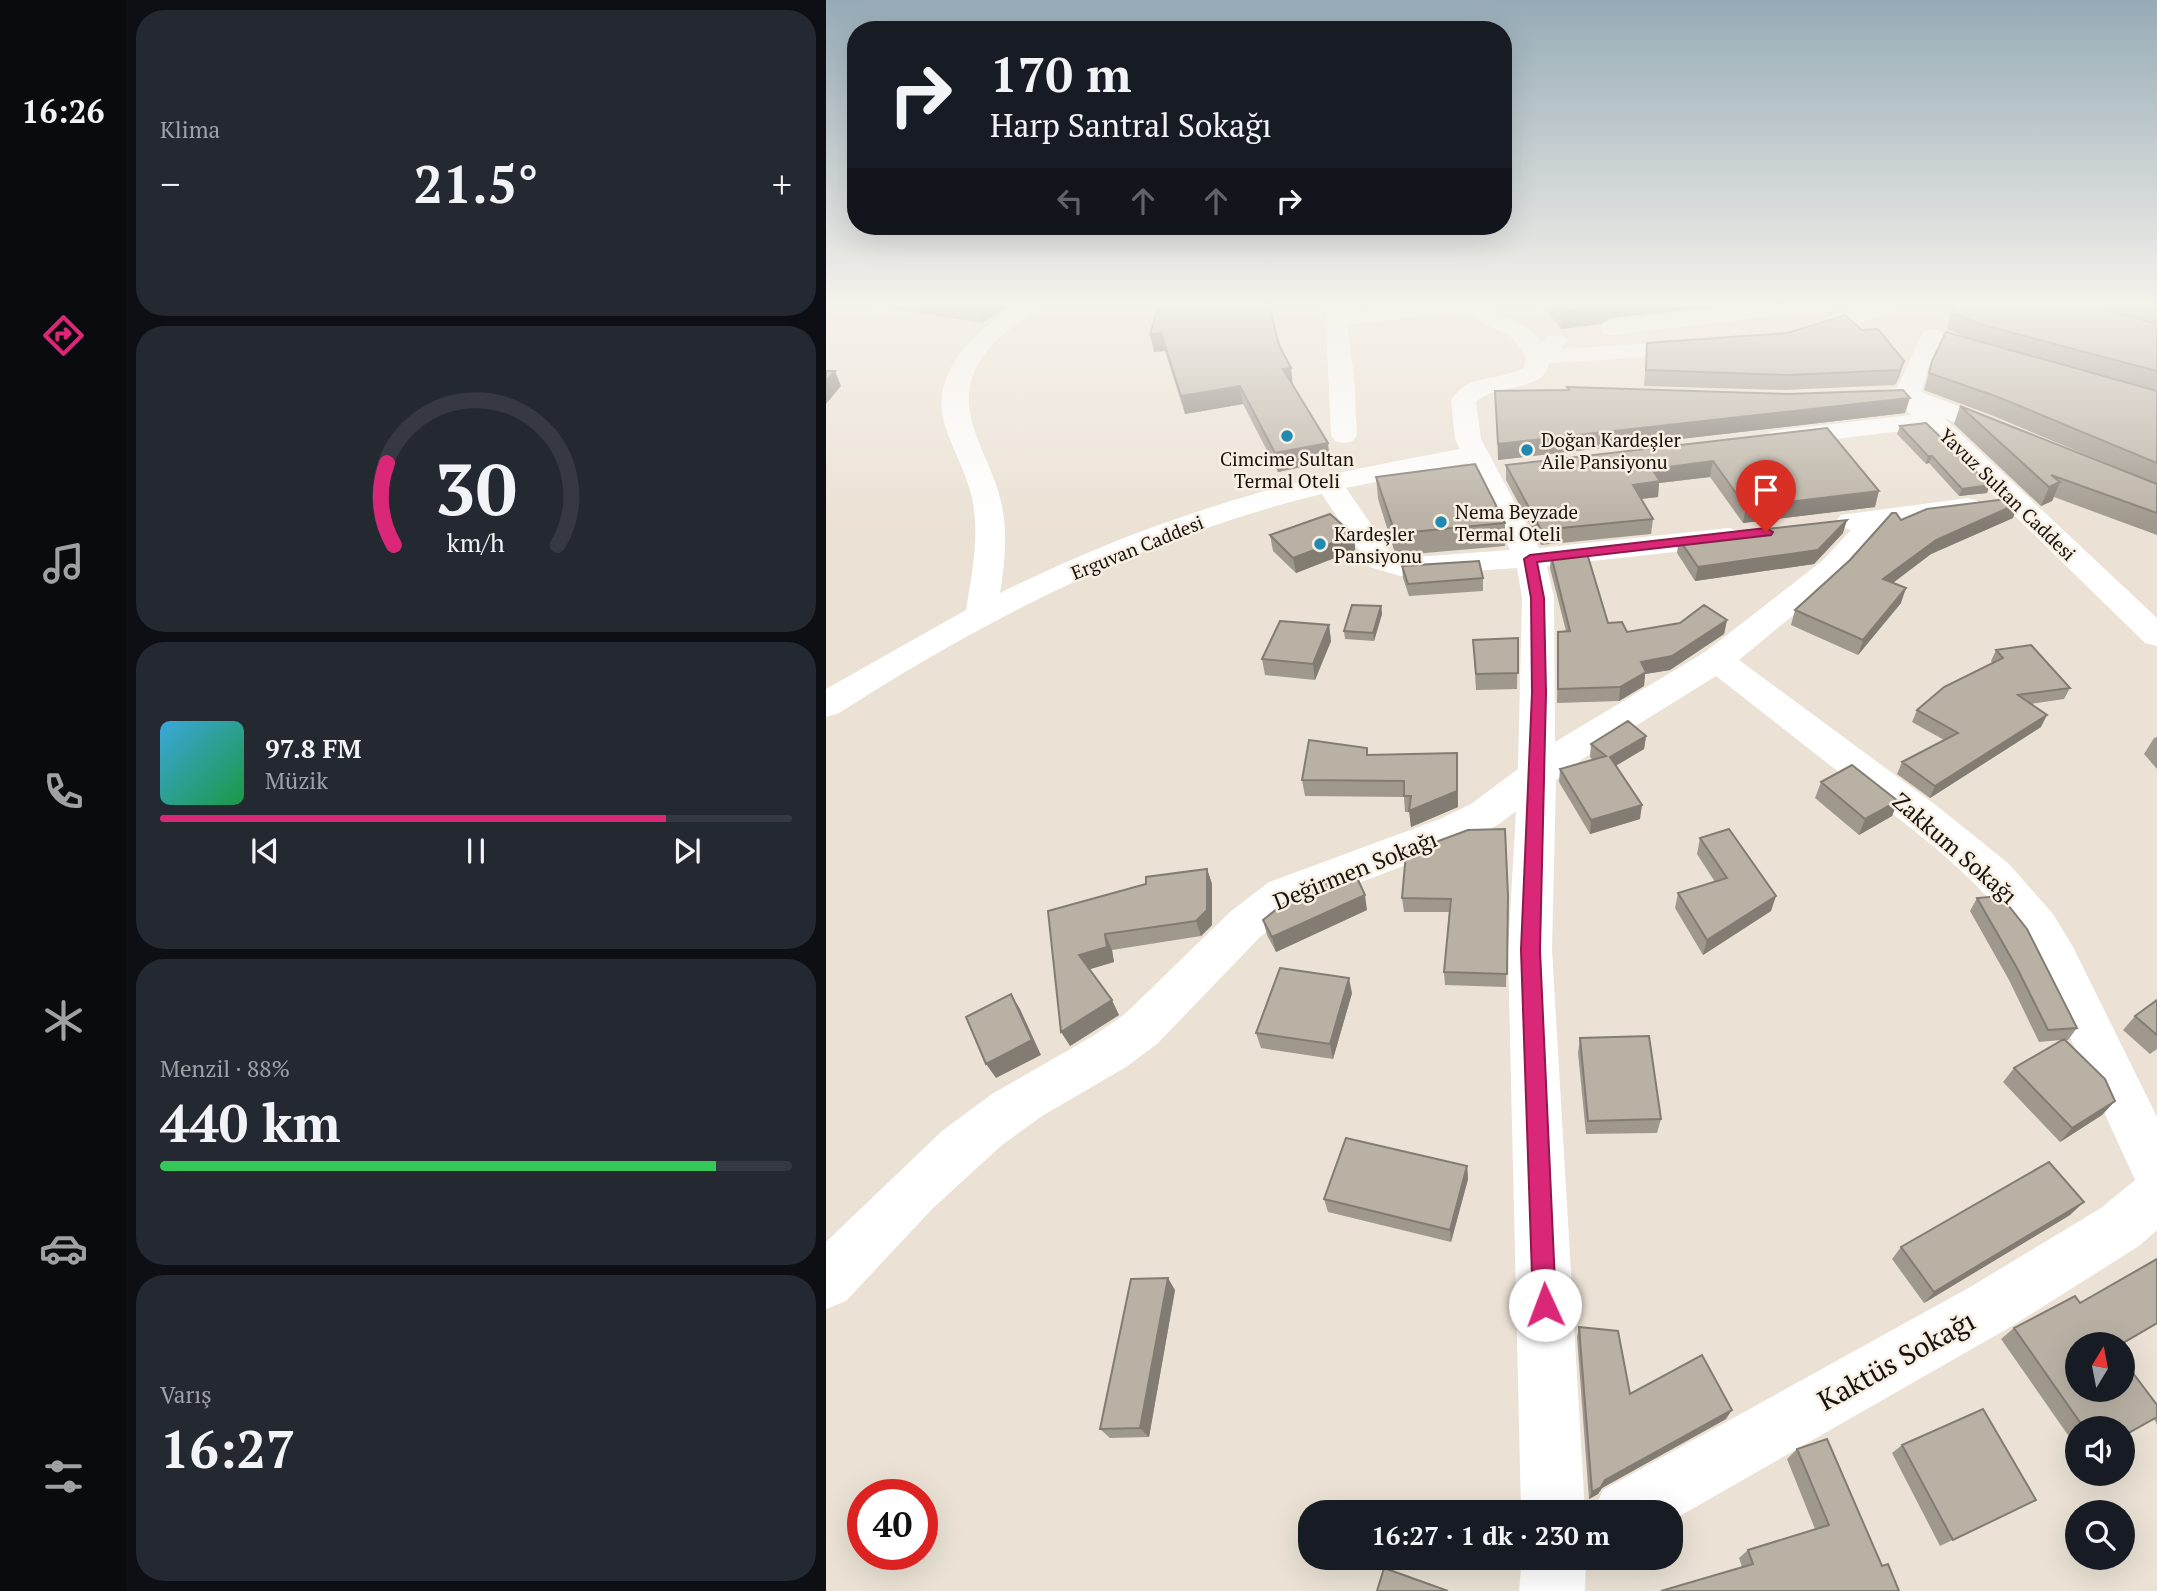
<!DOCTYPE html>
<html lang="tr">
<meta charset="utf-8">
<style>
body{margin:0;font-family:"PT Serif",serif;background:#242831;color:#f1f3f6;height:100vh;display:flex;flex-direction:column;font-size:26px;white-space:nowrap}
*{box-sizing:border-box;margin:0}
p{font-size:23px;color:#9ea1a6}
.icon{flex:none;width:38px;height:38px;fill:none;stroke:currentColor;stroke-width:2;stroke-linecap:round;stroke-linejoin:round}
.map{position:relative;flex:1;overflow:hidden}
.sheet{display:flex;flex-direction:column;gap:10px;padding:10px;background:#0d0f14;width:700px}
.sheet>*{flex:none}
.top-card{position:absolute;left:21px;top:21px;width:665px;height:214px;border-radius:28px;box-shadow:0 7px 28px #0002;background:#171b24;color:#f1f3f6;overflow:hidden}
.needle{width:46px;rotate:10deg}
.buttons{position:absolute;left:1239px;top:1332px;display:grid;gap:14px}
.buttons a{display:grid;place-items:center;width:70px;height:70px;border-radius:50%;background:#171b24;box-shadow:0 7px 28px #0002;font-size:35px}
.speed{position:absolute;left:21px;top:1479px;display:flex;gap:14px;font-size:35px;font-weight:700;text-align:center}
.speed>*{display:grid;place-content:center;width:91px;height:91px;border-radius:50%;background:#171b24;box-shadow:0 7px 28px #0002;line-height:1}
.speed .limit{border:10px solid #d22;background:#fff;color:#111}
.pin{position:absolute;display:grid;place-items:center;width:60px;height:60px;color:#fff;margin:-72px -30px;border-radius:50% 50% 50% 0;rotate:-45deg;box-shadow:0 0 7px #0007}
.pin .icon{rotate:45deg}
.me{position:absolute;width:77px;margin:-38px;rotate:358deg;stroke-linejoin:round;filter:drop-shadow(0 0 5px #0008)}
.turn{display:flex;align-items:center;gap:24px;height:147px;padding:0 28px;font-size:32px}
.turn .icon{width:91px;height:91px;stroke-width:2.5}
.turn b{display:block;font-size:49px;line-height:60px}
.lanes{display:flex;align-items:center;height:66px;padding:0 28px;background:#0003;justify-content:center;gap:35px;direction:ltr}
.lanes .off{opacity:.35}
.big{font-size:52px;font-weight:700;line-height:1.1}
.sheet .tile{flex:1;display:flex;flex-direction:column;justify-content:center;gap:10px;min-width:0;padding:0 24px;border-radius:28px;background:#242831}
.sheet .dial{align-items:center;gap:0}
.dial svg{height:182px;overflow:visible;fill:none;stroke:#363941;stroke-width:7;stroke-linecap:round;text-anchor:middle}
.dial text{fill:#f1f3f6;stroke:none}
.song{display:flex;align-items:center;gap:21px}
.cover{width:84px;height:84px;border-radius:10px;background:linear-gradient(135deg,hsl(200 70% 55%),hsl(140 70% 35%))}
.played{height:7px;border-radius:4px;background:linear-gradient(90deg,#db2777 80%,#363941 80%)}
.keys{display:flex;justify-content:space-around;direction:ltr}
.heat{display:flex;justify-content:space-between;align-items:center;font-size:38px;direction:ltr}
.charge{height:10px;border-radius:5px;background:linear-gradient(90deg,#34c759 88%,#363941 0)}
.trip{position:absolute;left:472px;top:1500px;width:385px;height:70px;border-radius:28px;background:#171b24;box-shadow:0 7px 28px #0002;font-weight:700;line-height:70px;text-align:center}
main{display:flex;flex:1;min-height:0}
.tab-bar{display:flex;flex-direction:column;width:126px;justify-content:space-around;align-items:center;background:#090b0e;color:#9ea1a6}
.tab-bar .icon{width:49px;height:49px}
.tab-bar .selected{color:#db2777}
.tab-bar b{font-size:32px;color:#f1f3f6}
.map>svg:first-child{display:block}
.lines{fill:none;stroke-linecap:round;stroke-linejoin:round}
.minor{fill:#fff;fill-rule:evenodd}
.wall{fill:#9f988d}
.shaded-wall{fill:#827c73}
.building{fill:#b9b1a4;stroke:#827c73;stroke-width:2}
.route{fill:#db2777;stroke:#8e194d;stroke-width:2}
.poi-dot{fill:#218ab2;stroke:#f8efe2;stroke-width:2.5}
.labels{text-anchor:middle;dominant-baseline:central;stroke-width:5;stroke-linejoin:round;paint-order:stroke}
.far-poi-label{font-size:19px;fill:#16130f;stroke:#f8efe2;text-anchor:start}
.far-street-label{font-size:19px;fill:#16130f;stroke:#f8efe2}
.street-label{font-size:23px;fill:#16130f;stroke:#f8efe2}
.near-street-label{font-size:28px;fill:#16130f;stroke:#f8efe2}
</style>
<main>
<nav class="tab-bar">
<b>16:26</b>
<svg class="icon selected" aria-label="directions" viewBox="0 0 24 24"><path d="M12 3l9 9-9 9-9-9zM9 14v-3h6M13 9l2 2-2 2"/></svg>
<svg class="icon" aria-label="music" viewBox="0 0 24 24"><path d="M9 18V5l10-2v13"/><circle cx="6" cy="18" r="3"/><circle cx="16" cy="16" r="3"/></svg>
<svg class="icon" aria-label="phone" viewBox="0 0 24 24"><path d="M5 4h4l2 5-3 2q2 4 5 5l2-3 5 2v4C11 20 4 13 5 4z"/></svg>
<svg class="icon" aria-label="climate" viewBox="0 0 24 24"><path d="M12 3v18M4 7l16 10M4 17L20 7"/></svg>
<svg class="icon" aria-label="car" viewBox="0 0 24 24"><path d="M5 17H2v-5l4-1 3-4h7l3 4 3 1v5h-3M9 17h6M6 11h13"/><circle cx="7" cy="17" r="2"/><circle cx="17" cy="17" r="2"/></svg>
<svg class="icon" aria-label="filters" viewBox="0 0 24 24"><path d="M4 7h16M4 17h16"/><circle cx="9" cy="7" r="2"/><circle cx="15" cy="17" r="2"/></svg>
</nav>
<section class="sheet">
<div class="tile"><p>Klima</p>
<div class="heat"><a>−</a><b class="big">21.5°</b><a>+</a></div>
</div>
<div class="tile dial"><svg viewBox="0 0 100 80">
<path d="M14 69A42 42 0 1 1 86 69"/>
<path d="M14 69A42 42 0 0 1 11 33" stroke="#db2777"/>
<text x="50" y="56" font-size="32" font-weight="700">30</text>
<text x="50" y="72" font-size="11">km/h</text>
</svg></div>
<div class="tile">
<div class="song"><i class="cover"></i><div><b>97.8 FM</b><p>Müzik</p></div></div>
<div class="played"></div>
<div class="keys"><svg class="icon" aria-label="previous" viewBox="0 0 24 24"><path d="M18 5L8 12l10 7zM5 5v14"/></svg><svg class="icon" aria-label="pause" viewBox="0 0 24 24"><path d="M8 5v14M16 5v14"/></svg><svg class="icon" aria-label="next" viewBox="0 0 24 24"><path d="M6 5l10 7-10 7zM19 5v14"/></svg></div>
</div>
<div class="tile"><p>Menzil · 88%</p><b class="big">440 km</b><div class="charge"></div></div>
<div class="tile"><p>Varış</p><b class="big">16:27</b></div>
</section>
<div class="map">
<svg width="1331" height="1591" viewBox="0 0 1331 1591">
<rect width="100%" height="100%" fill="#ebe2d5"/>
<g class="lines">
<path class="minor" d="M192,302H218C212,310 204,314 197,319C180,332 162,346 152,364C125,412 165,455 175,502C182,532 179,562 174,593C257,552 343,518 432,493C498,474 566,462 634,449L629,439L625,400C644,372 672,382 698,368L700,357C680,320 661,336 641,310L521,325L528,377L531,435L527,441L518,443L509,441L505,435L499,302H521L520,312L597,302H661V306C680,324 697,316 715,342L722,336H738L741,341L735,349L871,340L879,342L883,347L879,352L871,354L723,363C719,393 671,382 650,402L655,439L713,548L903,528L913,531L918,537L913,543L903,546L721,566L728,598L729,742L879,652L996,561L1025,530L1015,527L1010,521L1015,515L1142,498L1152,501L1156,507L1152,513L1060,525L1018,573L913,660L1111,806L1183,864L1227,914L1247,947L1331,1117V1230L1313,1246L1186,1326L845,1521V1512H767L777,1490L1146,1286L1275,1208L1309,1180L1212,967C1172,892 1103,842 1037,791C988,753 939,714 890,676L758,758L730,780L726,950L759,1512H695L682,950L690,811L673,824L642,841L473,906L434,937L331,1044L300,1067L216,1116L176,1145L106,1209L20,1301L0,1309V1242L116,1131L166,1094L267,1036L299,1014L404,912L443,882L614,819L645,804L692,769L696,598L691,568L574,576L544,567L496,494C322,536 162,617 13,713L0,717V689L140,610C146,574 153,539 147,503C142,472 120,440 116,412C110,364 157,326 192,302ZM641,463L684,550L576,558L566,555L520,488Z
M956,302H1027L1024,307L1016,308L785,335L777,333L774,328L777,323L785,321Z
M1049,302H1082L1079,307L980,341H964L961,336L964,331Z
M1106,329L1114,331L1117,336L1102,368L1095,392L1188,427L1192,433L1188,439L1179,441L1118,418L1331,618V646L1319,643L1099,428L953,446L944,444L940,438L944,432L953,430L1085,415L1074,403L1030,405L1021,403L1018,398L1021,393L1071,388L1095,336L1098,331Z
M696,1558H760L759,1591H693Z"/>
</g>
<path class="wall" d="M25,302H187L156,323Z
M333,302L445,315L453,345L467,385L504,461L452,472L417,404L359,414L339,351L328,352Z
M713,302H930L785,318L774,324L735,329Z
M1127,302H1251L1331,324V535L1228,497L1226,501L1215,506L1128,424L1134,406L1313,477L1165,415L1098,390L1106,361L1147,340L1121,329Z
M1256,302H1331V324Z
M1036,330L1078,361L1073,377L1069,385L958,390L818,386L821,343Z
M741,387L1079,413L672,460L669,391L741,390Z
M1074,426L1161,493L1133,496L1103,463L1100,464L1071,434Z
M1001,428L1049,507L917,523L884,477L833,483L832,497L815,499L827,519L825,534L715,545L680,480V465Z
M550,477L679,523V546L576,555L569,553L552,499Z
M1187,518L1105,554L1067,583L1075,603L1032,655L965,625L969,610L1075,520Z
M1017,533L988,564L869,581L851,553L853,539Z
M444,535H528L529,550L470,573L447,551Z
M725,555L782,623L801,632L901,620L898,634L844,670L819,674L818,686L793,701L731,703L732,632L740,631L724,568Z
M576,566L657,578V591L583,596L577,578Z
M555,606L556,614L548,641L519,639L518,631Z
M503,625L505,641L489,680L439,675L436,659Z
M692,638L691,689L650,690L647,640Z
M1170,650L1244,688L1238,699L1205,704L1215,727L1104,798L1071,774L1076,762L1118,740L1086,722L1091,710L1166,663L1165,661Z
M820,736L818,749L790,766L814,819L764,834L733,782L734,769L767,760L764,757L765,744Z
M1331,737V769L1318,754L1328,738Z
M541,748L542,755L632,769V807L585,827L584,812H579L578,797L479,796L476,780Z
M995,782L1072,801L1066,816L1033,835L989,798Z
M874,838L945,911L877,955L849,908L852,893L889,882L871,854Z
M381,869L386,884V925L375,936L286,950L288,962L264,969L293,1015L244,1046L222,911Z
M682,896L680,987L619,985L618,972L623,912H578L576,898Z
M1151,898L1251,1028L1242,1040H1239L1289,1101L1276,1115L1234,1142L1177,1082L1188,1068L1235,1040L1213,1042L1183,980L1144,911Z
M541,910L450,952L441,935L437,920Z
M526,993L507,1059L435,1048L430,1033Z
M1331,1000V1049L1324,1054L1297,1030L1309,1016Z
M754,1038L835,1119L831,1133L760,1134L752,1053Z
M641,1166L642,1179L625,1242L502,1212L498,1199Z
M1244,1215L1098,1303L1066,1259L1075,1247Z
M349,1290L323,1437L284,1438L274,1429Z
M753,1327L804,1394L900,1419L776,1488L772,1494L763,1499L751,1337Z
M1188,1328L1251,1344L1331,1405V1425L1328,1418L1297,1428H1251V1448L1175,1339Z
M1076,1445L1210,1500L1114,1546L1066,1453Z
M971,1449L1056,1566L916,1567L913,1558L922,1550L989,1529L961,1459Z"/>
<path class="shaded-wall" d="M149,302H187L156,323Z
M442,302H446L444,320Z
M529,302H574L530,308Z
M785,302H930L785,318L774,324L735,329V312Z
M335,333L339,351L328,352L324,335Z
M1078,361L1073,377L1069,385L1074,370Z
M465,368L467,386L457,369Z
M9,371L15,386L0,404V381Z
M414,386L417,404L359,414L355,396Z
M1084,398L1079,413L672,460V444Z
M502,443L504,461L452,472L449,453Z
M1102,456H1106L1103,463L1100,464Z
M887,461L884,477L833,483L832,497L805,500L807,485L826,469Z
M1234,482L1226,501L1215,506L1223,487Z
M1164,485L1161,493L1133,496L1136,489Z
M1053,491L1049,507L917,523L920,507Z
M1193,503L1187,518L1105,554L1052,594L1057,579L1110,540Z
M1021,520L1017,533L988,564L869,581L872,567Z
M528,535L529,550L470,573L467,558Z
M1080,588L1075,603L1032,655L1037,640Z
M555,606L556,614L548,641L547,633Z
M901,620L898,634L844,670L819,674L818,686L793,701L794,687L815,662Z
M503,625L505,641L489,680L487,664Z
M1221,715L1215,727L1104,798L1109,786Z
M820,736L818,749L782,770L784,757Z
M631,753L632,807L585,827L583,811Z
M1072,801L1066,816L1033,835L1039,819Z
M816,805L814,819L764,834L765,820Z
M381,869L386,884V925L375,936L370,921Z
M539,895L541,910L450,952L446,937Z
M950,896L945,911L877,955L881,940Z
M279,934L286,950L288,962L261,970L253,955Z
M523,978L526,993L507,1059L504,1044Z
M185,994L194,1009L215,1055L170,1078L160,1064Z
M286,1000L293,1015L244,1046L235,1032Z
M1289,1101L1276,1115L1234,1142L1246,1128Z
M641,1166L642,1179L625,1242L624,1230Z
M1258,1202L1244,1215L1098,1303L1108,1292Z
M342,1278L349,1290L323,1437L314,1428Z
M1331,1323V1324L1297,1344H1295Z
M906,1410L900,1419L776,1488L772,1494L763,1499L766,1492L779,1480Z"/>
<path class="building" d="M333,302H442L453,345L465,368L457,369L502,443L449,453L414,386L355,396L335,333L324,335Z
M727,302H785L775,307L735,312Z
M1129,302H1251L1331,324V371L1157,325L1126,313Z
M1320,302H1331V305Z
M1019,315L1036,330L1052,329L1078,361L1074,370L961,375L820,370L821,343L961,333Z
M1120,332L1331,391V463L1172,397L1103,373L1106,361Z
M0,371H9L0,381Z
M741,387L961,394L1077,390L1084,398L672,444L669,391L743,390Z
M1134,406L1331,484V513L1225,475L1234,482L1223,487Z
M1100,423L1164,485L1136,489L1106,456H1102L1074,426Z
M1001,428L1053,491L920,507L887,461L826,469L834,481L807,485L827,519L715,530L680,465Z
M649,464L679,523L575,533L568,530L550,477Z
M1188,498L1193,503L1110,540L1057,579L1080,588L1037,640L969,610L1024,560L1066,513H1070L1075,520L1101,509Z
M504,514L528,535L467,558L444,535Z
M1021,520L992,550L872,567L853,539Z
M760,550L782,623L796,622L801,632L854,623L878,605L901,620L846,656L815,662L820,672L794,687L732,689V632L744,631L725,555Z
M653,561L657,578L582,584L576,566Z
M526,605L555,606L547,633L518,631Z
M454,621L503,625L487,664L436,659Z
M692,638V673L650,674L647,640Z
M1205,645L1244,688L1192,695L1221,715L1109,786L1076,762L1132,733L1091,710L1118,687L1177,658L1170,650Z
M802,721L820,736L784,757L816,805L765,820L734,769L780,756L765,744Z
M483,740L541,748V755L631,753V791L583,811L585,796H578V781L476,780Z
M1026,765L1072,801L1039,819L995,782Z
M679,829L682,896L681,974L618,972L625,899L576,898L580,853L642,830Z
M903,829L950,896L881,940L852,893L901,878L874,838Z
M381,869V910L370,921L279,934L281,947L253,955L286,1000L235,1032L222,911L320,884V877Z
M528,871L539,895L446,937L437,920L462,900Z
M1175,896L1201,929L1251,1028L1222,1030L1191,968L1151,898Z
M454,968L523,978L504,1044L430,1033Z
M185,994L206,1040L160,1064L140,1017Z
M1331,1000V1035L1309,1016Z
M823,1036L835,1119L762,1121L754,1038Z
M1238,1039L1279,1079L1289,1101L1246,1128L1188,1068Z
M520,1138L641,1166L624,1230L498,1199Z
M1223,1162L1258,1202L1108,1292L1075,1247Z
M1331,1259V1323L1295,1344H1251V1390H1297V1360L1331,1405V1417L1297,1436V1428H1258L1188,1328L1249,1296L1254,1303Z
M342,1278L314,1428L274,1429L305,1279Z
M753,1327L792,1331L804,1394L876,1355L906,1410L779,1480L775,1487L766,1492Z
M1157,1409L1210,1500L1127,1540L1076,1445Z
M1001,1439L1056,1566L1062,1564L1073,1591H835L927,1564L922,1550L1003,1525L971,1449Z
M558,1568L622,1591H551Z"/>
<linearGradient id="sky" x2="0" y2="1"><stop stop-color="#96abb6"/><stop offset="0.58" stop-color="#f6f2ec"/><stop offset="1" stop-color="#f6f2ec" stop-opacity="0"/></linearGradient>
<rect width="1331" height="525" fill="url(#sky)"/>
<path class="route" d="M940,528L947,532L945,535L711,562L718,598L720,693L714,950L730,1305L727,1314L719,1317L711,1314L707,1305L695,950L706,693L705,598L698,559L704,555Z"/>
<g class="poi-dot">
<circle cx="461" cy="436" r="7"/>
<circle cx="701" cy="450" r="7"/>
<circle cx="615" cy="522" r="7"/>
<circle cx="494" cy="544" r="7"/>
</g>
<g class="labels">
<g class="far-poi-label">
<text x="715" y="439">Doğan Kardeşler<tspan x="715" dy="22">Aile Pansiyonu</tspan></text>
<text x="461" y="458" text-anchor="middle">Cimcime Sultan<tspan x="461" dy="22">Termal Oteli</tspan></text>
<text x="629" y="511">Nema Beyzade<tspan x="629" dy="22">Termal Oteli</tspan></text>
<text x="508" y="533">Kardeşler<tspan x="508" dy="22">Pansiyonu</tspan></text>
</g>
<g class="far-street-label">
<text transform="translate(1182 494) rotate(44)">Yavuz Sultan Caddesi</text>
<text transform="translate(311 547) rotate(-22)">Erguvan Caddesi</text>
</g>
<g class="street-label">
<text transform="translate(1129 848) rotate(41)">Zakkum Sokağı</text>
<text transform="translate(529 870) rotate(-22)">Değirmen Sokağı</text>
</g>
<g class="near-street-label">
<text transform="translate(1070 1360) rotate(-29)">Kaktüs Sokağı</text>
</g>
</g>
</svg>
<div class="buttons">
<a><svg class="needle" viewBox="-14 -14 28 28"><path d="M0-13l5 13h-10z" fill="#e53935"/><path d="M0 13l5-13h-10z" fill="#9ea1a6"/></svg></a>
<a><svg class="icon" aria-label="sound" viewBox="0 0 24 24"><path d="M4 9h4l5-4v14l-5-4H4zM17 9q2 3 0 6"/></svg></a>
<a><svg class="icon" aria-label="search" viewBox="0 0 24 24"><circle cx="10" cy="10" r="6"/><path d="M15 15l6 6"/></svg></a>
</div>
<div class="speed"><div class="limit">40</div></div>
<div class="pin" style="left:940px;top:532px;background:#d93025"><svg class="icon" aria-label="arrive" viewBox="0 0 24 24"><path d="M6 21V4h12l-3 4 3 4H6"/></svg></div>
<svg class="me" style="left:719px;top:1305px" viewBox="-20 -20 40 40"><circle r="19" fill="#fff"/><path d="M0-13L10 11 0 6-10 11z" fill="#db2777"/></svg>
<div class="trip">16:27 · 1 dk · 230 m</div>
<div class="top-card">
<div class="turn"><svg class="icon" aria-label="right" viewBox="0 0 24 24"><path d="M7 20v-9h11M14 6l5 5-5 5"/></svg><div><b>170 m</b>Harp Santral Sokağı</div></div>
<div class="lanes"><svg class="icon off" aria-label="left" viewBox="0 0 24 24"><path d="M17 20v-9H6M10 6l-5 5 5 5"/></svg><svg class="icon off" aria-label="ahead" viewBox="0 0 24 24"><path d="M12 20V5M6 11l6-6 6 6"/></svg><svg class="icon off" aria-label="ahead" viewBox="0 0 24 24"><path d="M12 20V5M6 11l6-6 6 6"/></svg><svg class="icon" aria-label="right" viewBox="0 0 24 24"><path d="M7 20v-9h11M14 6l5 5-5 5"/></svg></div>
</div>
</div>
</main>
